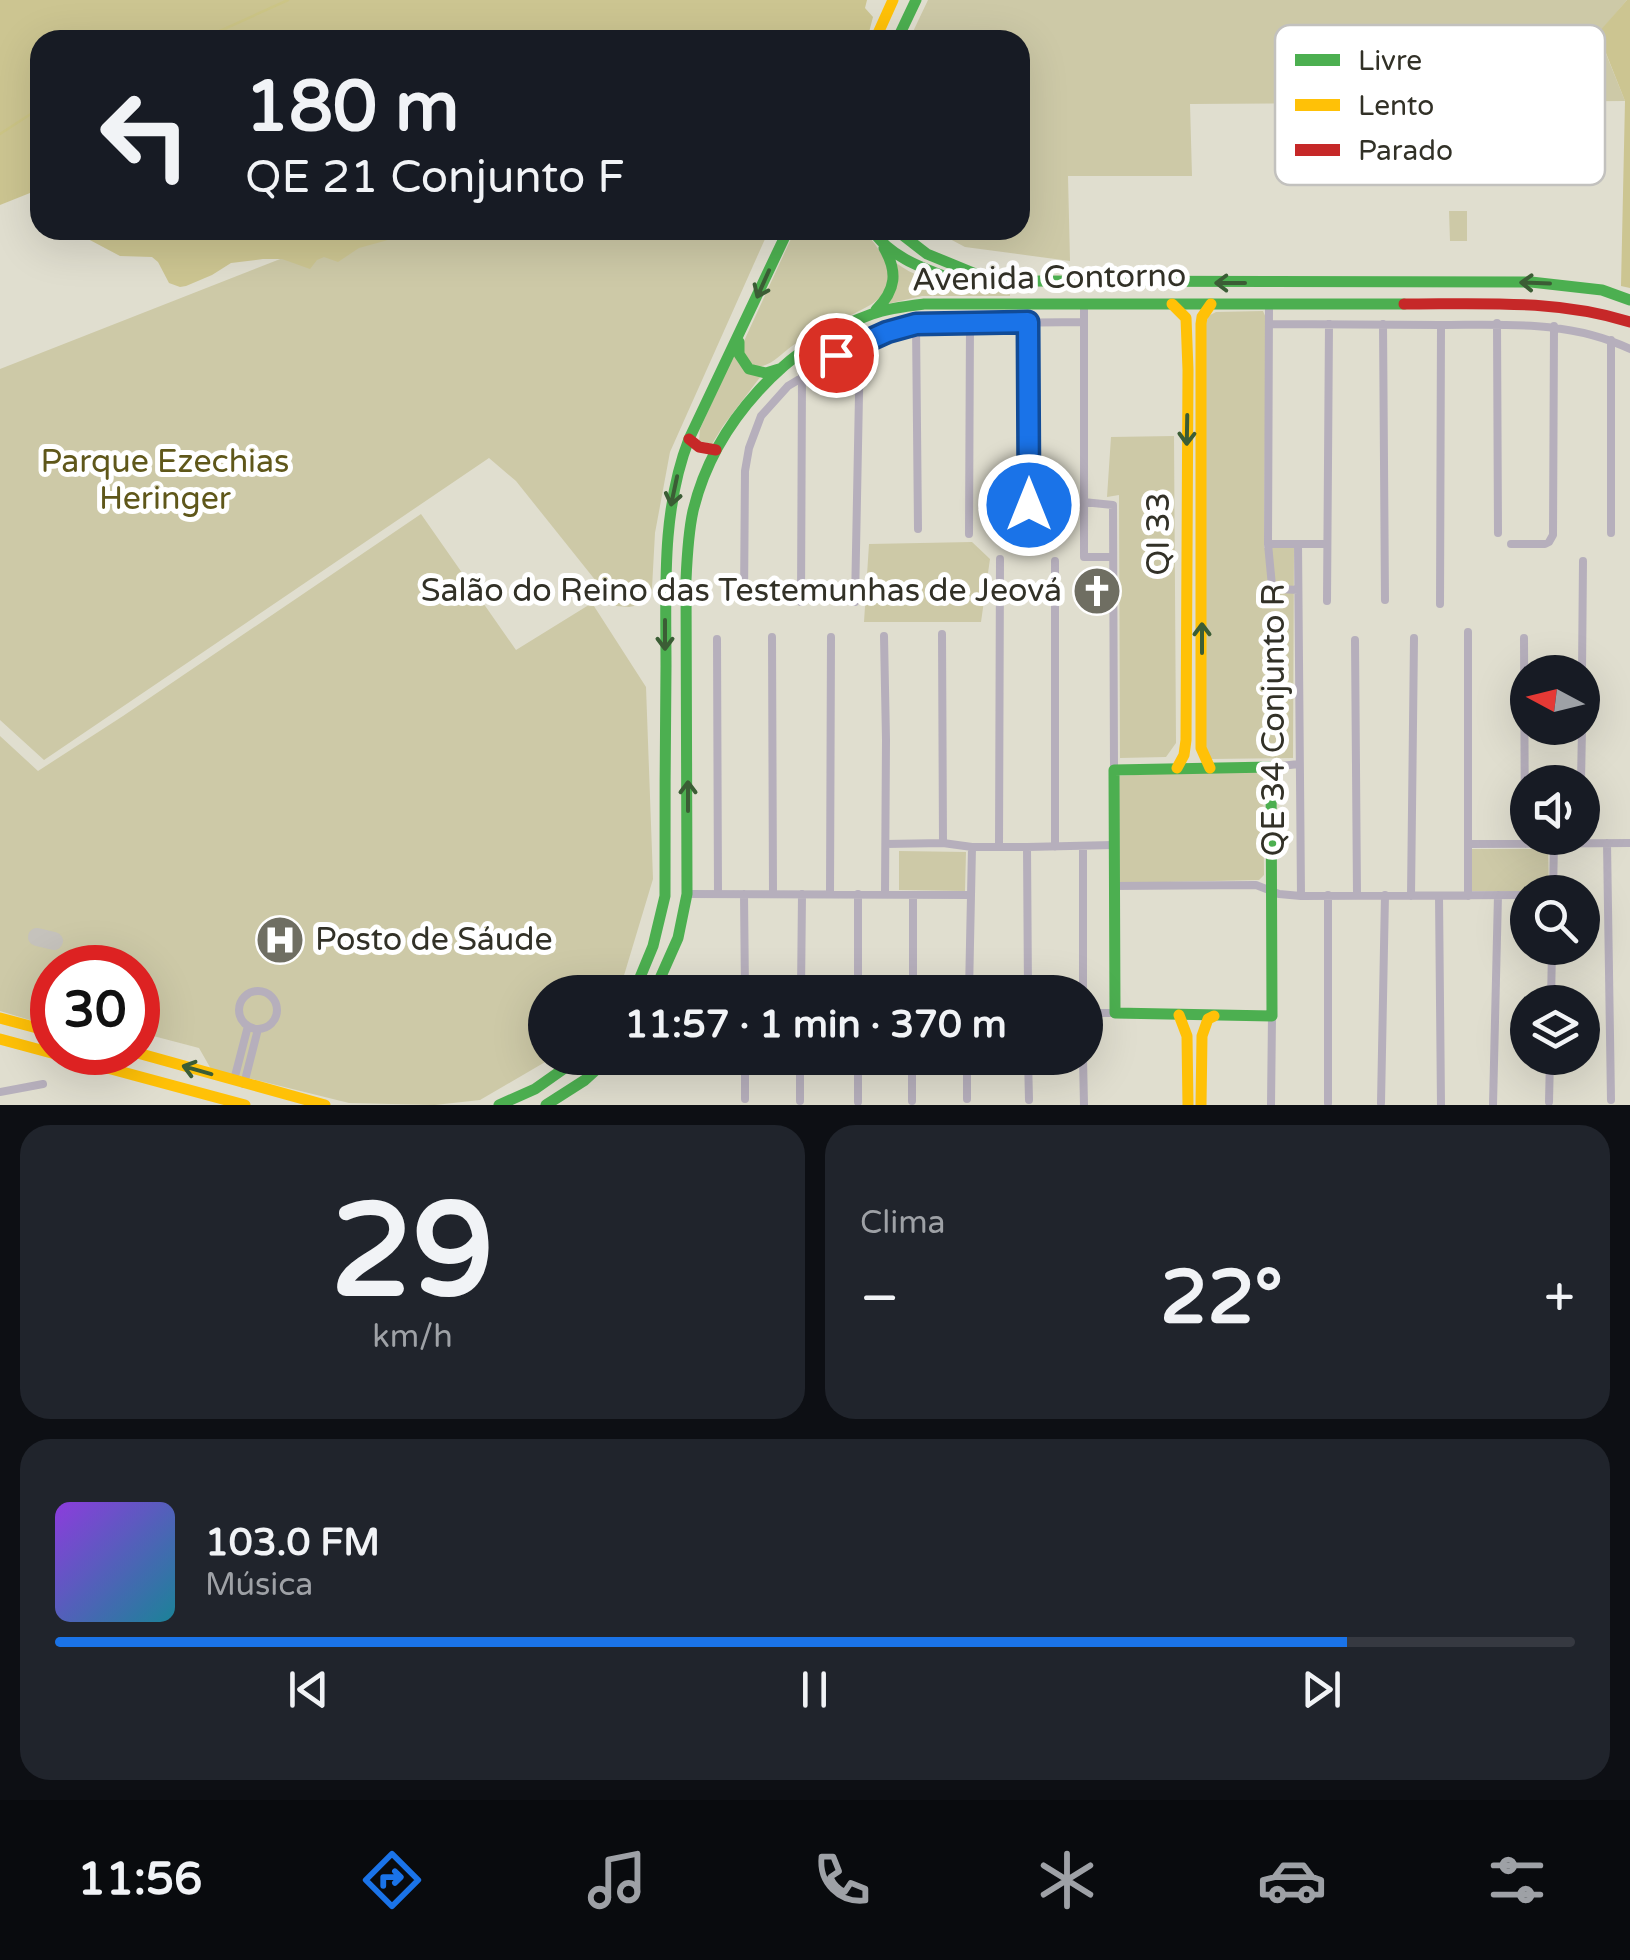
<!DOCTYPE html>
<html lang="pt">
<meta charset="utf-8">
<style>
body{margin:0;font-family:"Varela Round",sans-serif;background:#20242c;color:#f1f3f6;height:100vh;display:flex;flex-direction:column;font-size:38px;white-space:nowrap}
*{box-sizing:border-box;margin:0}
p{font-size:32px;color:#9ea1a6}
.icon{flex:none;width:55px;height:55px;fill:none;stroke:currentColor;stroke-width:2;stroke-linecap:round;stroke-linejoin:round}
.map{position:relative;height:1105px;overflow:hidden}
.side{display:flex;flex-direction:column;gap:20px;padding:20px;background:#0d0f14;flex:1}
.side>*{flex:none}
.hud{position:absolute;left:30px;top:30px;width:1000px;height:210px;border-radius:30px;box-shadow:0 10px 40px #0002;background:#171b24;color:#f1f3f6;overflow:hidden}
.needle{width:65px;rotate:277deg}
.fabs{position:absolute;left:1510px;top:655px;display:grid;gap:20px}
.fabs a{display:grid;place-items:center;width:90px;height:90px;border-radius:50%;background:#171b24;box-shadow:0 10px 40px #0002;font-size:50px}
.speed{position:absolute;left:30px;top:945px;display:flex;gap:20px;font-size:50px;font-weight:700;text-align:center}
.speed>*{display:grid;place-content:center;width:130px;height:130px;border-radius:50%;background:#171b24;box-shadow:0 10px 40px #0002;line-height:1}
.speed .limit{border:15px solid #d22;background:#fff;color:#111}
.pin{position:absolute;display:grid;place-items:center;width:85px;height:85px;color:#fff;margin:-42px;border:5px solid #fff;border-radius:50%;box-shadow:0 2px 10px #0007}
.me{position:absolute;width:110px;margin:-55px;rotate:0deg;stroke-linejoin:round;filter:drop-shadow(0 0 8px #0008)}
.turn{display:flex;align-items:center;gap:35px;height:210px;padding:0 50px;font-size:45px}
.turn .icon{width:130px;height:130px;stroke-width:2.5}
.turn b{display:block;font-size:70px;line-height:85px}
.big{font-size:75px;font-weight:700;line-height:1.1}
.side .widget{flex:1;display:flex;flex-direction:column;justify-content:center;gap:15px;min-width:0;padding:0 35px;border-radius:30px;background:#20242c}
.side .dial{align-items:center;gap:0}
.dial b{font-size:130px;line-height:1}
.song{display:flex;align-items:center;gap:30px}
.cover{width:120px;height:120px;border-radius:15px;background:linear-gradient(135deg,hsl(270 70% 55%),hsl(190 70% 35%))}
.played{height:10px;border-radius:5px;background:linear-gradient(90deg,#1a73e8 85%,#363941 85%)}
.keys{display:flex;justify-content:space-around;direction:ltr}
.heat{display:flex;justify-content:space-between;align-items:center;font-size:55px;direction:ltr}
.side .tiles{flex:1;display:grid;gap:20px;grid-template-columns:1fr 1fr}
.widget:last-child{grid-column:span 2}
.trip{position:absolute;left:528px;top:975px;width:575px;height:100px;border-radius:50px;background:#171b24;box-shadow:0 10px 40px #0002;font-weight:700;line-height:100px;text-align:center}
.dock{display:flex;height:160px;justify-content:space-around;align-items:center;background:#090b0e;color:#9ea1a6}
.dock .icon{width:70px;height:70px}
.dock .selected{color:#1a73e8}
.dock b{font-size:45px;color:#f1f3f6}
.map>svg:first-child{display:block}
.green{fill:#cdc9a7}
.forest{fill:#ccc591}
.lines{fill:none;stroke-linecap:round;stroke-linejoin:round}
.stream{stroke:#ccc586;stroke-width:2.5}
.taxiway{stroke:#c5c2bc;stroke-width:18}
.street{stroke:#b6afbc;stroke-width:8}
.fast{stroke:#4caf50;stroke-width:11}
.slow{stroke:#ffc107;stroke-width:11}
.jam{stroke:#c62828;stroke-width:11}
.oneway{stroke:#3b5d35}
.route-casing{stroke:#114b97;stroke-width:25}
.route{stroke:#1a73e8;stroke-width:18}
.labels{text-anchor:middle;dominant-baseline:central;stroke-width:10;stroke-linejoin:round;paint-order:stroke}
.street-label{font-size:32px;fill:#323127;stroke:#fff}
.park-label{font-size:32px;fill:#5f571a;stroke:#fff}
.poi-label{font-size:32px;fill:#323127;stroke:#fff;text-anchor:end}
.key{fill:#fff;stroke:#c2c1be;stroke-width:2.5}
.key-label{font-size:28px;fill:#323127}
</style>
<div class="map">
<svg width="1630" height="1105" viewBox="0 0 1630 1105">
<rect width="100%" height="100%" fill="#e0decf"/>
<path class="green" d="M928,0H1627L1598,34L1625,101L1190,104L1192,176H1068L1070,261L965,247L933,230H1020V40H909Z
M1449,211H1467V241H1450Z
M427,230H769L670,452L655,533L652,588L644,604L629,607L616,606L516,481L489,458L44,760L0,720V369L293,254Z
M795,230H864C876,246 894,264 887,286C884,294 879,299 872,304C847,319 819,327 795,344C781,353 772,367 755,367L744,357V341Z
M896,263C930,288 969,285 1010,287V296H922L887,304Z
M1263,311L1266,318L1264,548H1294L1293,758L1210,759L1204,747L1205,329L1208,316L1216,312Z
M734,354C740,369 747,372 761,376L723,426L712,444L699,441L700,429Z
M1174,436L1176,743L1166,757L1120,758L1119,495L1107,497L1111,437Z
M421,514L516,650L592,603L646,687L653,879L619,992H545V1058H552L480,1100L435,1105L349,1103L211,1069L199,1048L138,1032V968H52V1021L40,1023L0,1011V736L38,771L123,716Z
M972,542L990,559L981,622H864L869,544Z
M1258,769L1263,773L1264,875L1259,880L1120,883L1115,878L1114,776Z
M1472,849H1548L1549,892L1472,891Z
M899,851L966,852L965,891L899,890Z"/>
<path class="forest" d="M0,0H867L865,8L873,17L867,40H597C580,35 564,40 546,40L542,36H528L515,40H40V189L0,205Z
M1627,0H1630V288L1621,286L1625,101L1598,33Z
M71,230H424L359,248L338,262L324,257L317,260L310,269L282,259H263L231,263L212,275L186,286L180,287L169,283L158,262L152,257L120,256Z"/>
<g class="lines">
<path class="stream" d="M200,40L288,0
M0,134L40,108"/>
<path class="taxiway" d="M37,937L54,941"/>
<path class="street" d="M1084,303V557H1113
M1269,304L1268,544H1327
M1027,322L1029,535
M1497,323L1498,533
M916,324L918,529
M1270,324C1326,324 1383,325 1440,325C1506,325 1569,320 1630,349
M1383,324L1385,600
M1083,502L1113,505L1114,770
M1611,533V340
M969,534L970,323
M1268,544L1272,586L1279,589L1298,590
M1298,544L1301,896
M1511,544H1545L1549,542L1553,535L1554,326
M744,600L745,471L749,448L761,416L788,386L860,343L887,332L916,324L1084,322
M1327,601L1329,324
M801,602L802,376
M855,602L860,343
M1440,604L1441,325
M1468,632V896
M942,634L943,843
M884,636L886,740L885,894
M772,637L773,894
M1524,638L1525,844
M717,639L718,894
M1355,640L1357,895
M1582,672L1583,561
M1271,767L1299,764
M1581,782L1582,728
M1607,843L1611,1100
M886,844L943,843L972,847H1027L1113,845
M1469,844L1630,843
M1083,846V992
M999,847L1000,559
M1027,847L1028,992
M1055,847V561
M1113,886L1256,885L1279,894L1301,896L1528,895
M1553,892L1554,843
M687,894L970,895
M744,894L745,992
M830,894L831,637
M858,894V992
M1328,895V1103
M1411,896L1414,638
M1439,896L1441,1105
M239 1010a19 19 0 1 1 38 0a19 19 0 1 1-38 0Z
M801,992L802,894
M913,992V896
M969,992L972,847
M1551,1002L1552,948
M1085,1013H1115
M745,1058V1099
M858,1058V1102
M1028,1058L1029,1100
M1083,1058L1084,1105
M234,1080L248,1026
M244,1084L258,1029
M0,1092L43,1084
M967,1099V1058
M800,1101V1058
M912,1101V1058
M1549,1102L1550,1058
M1381,1103L1385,895
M1271,1105L1272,1016
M1493,1105L1498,895"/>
<path class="fast" d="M897,40L916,0
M872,230C892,259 926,269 957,281L1531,282L1602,290L1630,300
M896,230L927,254L988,279
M876,310C896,290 898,272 884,248
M739,342V354L749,369L766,373L779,369
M1271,767L1272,1016L1115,1013L1114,770Z
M634,992L653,946L665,896C665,819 665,743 666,666C666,590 661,511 689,439L788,230
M654,992L678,938L687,894L686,580C687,557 688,534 693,511C714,423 787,344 872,314C889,308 907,306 924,304H1404
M499,1105L535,1089L579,1058
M546,1105L585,1080L609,1058"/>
<path class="slow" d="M875,40L893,0
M1172,304L1186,318L1188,370L1186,740L1184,755L1177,768
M1210,768L1201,748V324L1202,317L1211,304
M1179,1015L1187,1036L1188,1105
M0,1018L52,1032
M0,1039L245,1105
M134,1052L325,1105
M1201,1105L1202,1036L1208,1019L1214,1016"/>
<path class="jam" d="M1404,304C1481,304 1556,299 1630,322
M689,439L699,447L716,450"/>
</g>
<defs><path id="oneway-shaft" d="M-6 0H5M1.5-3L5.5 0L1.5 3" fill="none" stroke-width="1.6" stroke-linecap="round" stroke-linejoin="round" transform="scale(2.5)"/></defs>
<g class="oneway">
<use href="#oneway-shaft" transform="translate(1230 283) rotate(-180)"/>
<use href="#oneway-shaft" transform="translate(1535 283) rotate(-178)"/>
<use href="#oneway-shaft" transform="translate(763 284) rotate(114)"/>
<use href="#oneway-shaft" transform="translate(1187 430) rotate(91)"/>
<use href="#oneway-shaft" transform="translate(674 491) rotate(102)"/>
<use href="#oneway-shaft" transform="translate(665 635) rotate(90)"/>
<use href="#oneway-shaft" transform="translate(1202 638) rotate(-90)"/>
<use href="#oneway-shaft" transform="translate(688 796) rotate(-90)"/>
<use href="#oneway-shaft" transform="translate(197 1070) rotate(-164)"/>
</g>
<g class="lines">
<g class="route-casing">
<path id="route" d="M836,355L887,332L916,324L1028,322L1029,505"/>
</g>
<use href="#route" class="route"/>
</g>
<defs>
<g id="church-disc" transform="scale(2.5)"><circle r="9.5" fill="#6f6e62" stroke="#fff"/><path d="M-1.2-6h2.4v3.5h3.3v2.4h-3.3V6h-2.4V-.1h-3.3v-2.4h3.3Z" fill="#fff"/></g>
<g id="hospital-disc" transform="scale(2.5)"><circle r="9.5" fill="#6f6e62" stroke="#fff"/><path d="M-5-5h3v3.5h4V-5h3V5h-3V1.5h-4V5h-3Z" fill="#fff"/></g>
</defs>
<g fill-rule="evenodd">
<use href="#church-disc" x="1097" y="591"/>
<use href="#hospital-disc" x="280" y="940"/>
</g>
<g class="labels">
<g class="street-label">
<text transform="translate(1049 278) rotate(-1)">Avenida Contorno</text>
<text transform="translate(1159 534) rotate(-90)">QI 33</text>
<text transform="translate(1274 720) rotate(-90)">QE 34 Conjunto R</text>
</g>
<g class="park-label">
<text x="165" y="462">Parque Ezechias<tspan x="165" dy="37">Heringer</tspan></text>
</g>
<g class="poi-label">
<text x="1062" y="591">Salão do Reino das Testemunhas de Jeová</text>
<text x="315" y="940" text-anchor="start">Posto de Sáude</text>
</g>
</g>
<rect x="1275" y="25" width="330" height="160" rx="15" class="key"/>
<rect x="1295" y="54" width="45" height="12" fill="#4caf50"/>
<rect x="1295" y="99" width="45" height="12" fill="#ffc107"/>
<rect x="1295" y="144" width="45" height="12" fill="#c62828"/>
<g class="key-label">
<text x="1358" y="70">Livre</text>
<text x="1358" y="115">Lento</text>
<text x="1358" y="160">Parado</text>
</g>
</svg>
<div class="fabs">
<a><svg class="needle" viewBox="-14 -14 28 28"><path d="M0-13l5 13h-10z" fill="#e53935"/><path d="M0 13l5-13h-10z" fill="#9ea1a6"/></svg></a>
<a><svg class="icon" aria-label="sound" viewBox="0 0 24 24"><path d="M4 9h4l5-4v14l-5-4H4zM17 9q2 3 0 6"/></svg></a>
<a><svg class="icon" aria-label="search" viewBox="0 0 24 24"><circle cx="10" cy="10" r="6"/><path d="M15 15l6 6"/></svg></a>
<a><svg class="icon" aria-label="layers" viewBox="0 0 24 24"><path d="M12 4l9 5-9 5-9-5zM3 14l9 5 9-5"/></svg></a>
</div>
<div class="speed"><div class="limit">30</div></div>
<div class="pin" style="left:836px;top:355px;background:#d93025"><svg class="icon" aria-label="arrive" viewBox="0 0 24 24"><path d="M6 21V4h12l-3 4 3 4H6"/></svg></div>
<svg class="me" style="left:1029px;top:505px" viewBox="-20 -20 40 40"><circle r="17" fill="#1a73e8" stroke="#fff" stroke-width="3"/><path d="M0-11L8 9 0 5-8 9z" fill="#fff"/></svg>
<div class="trip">11:57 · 1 min · 370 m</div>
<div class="hud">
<div class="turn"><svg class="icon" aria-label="left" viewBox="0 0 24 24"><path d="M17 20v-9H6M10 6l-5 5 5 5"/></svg><div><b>180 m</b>QE 21 Conjunto F</div></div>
</div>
</div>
<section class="side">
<div class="tiles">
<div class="widget dial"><b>29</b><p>km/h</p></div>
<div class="widget"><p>Clima</p>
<div class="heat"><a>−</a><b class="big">22°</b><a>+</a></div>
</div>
<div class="widget">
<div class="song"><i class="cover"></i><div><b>103.0 FM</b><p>Música</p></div></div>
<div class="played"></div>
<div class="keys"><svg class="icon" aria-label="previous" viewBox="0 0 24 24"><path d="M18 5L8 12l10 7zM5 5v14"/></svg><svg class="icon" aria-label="pause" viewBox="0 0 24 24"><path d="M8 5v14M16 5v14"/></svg><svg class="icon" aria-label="next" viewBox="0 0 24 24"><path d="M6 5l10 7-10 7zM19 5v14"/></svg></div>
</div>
</div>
</section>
<nav class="dock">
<b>11:56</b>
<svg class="icon selected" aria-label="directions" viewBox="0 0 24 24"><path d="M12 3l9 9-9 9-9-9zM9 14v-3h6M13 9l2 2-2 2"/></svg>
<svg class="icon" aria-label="music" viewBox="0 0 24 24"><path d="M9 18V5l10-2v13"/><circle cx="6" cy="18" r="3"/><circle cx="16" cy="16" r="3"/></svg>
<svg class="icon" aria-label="phone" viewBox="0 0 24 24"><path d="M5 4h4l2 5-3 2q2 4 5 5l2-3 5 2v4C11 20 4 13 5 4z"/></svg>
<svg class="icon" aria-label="climate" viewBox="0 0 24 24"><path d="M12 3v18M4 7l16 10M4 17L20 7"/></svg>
<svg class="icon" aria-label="car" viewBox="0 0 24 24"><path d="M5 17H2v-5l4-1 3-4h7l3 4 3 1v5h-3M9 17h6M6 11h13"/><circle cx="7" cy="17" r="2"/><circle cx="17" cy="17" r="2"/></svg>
<svg class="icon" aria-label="filters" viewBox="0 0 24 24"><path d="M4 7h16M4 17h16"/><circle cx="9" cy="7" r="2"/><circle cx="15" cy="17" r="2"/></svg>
</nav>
